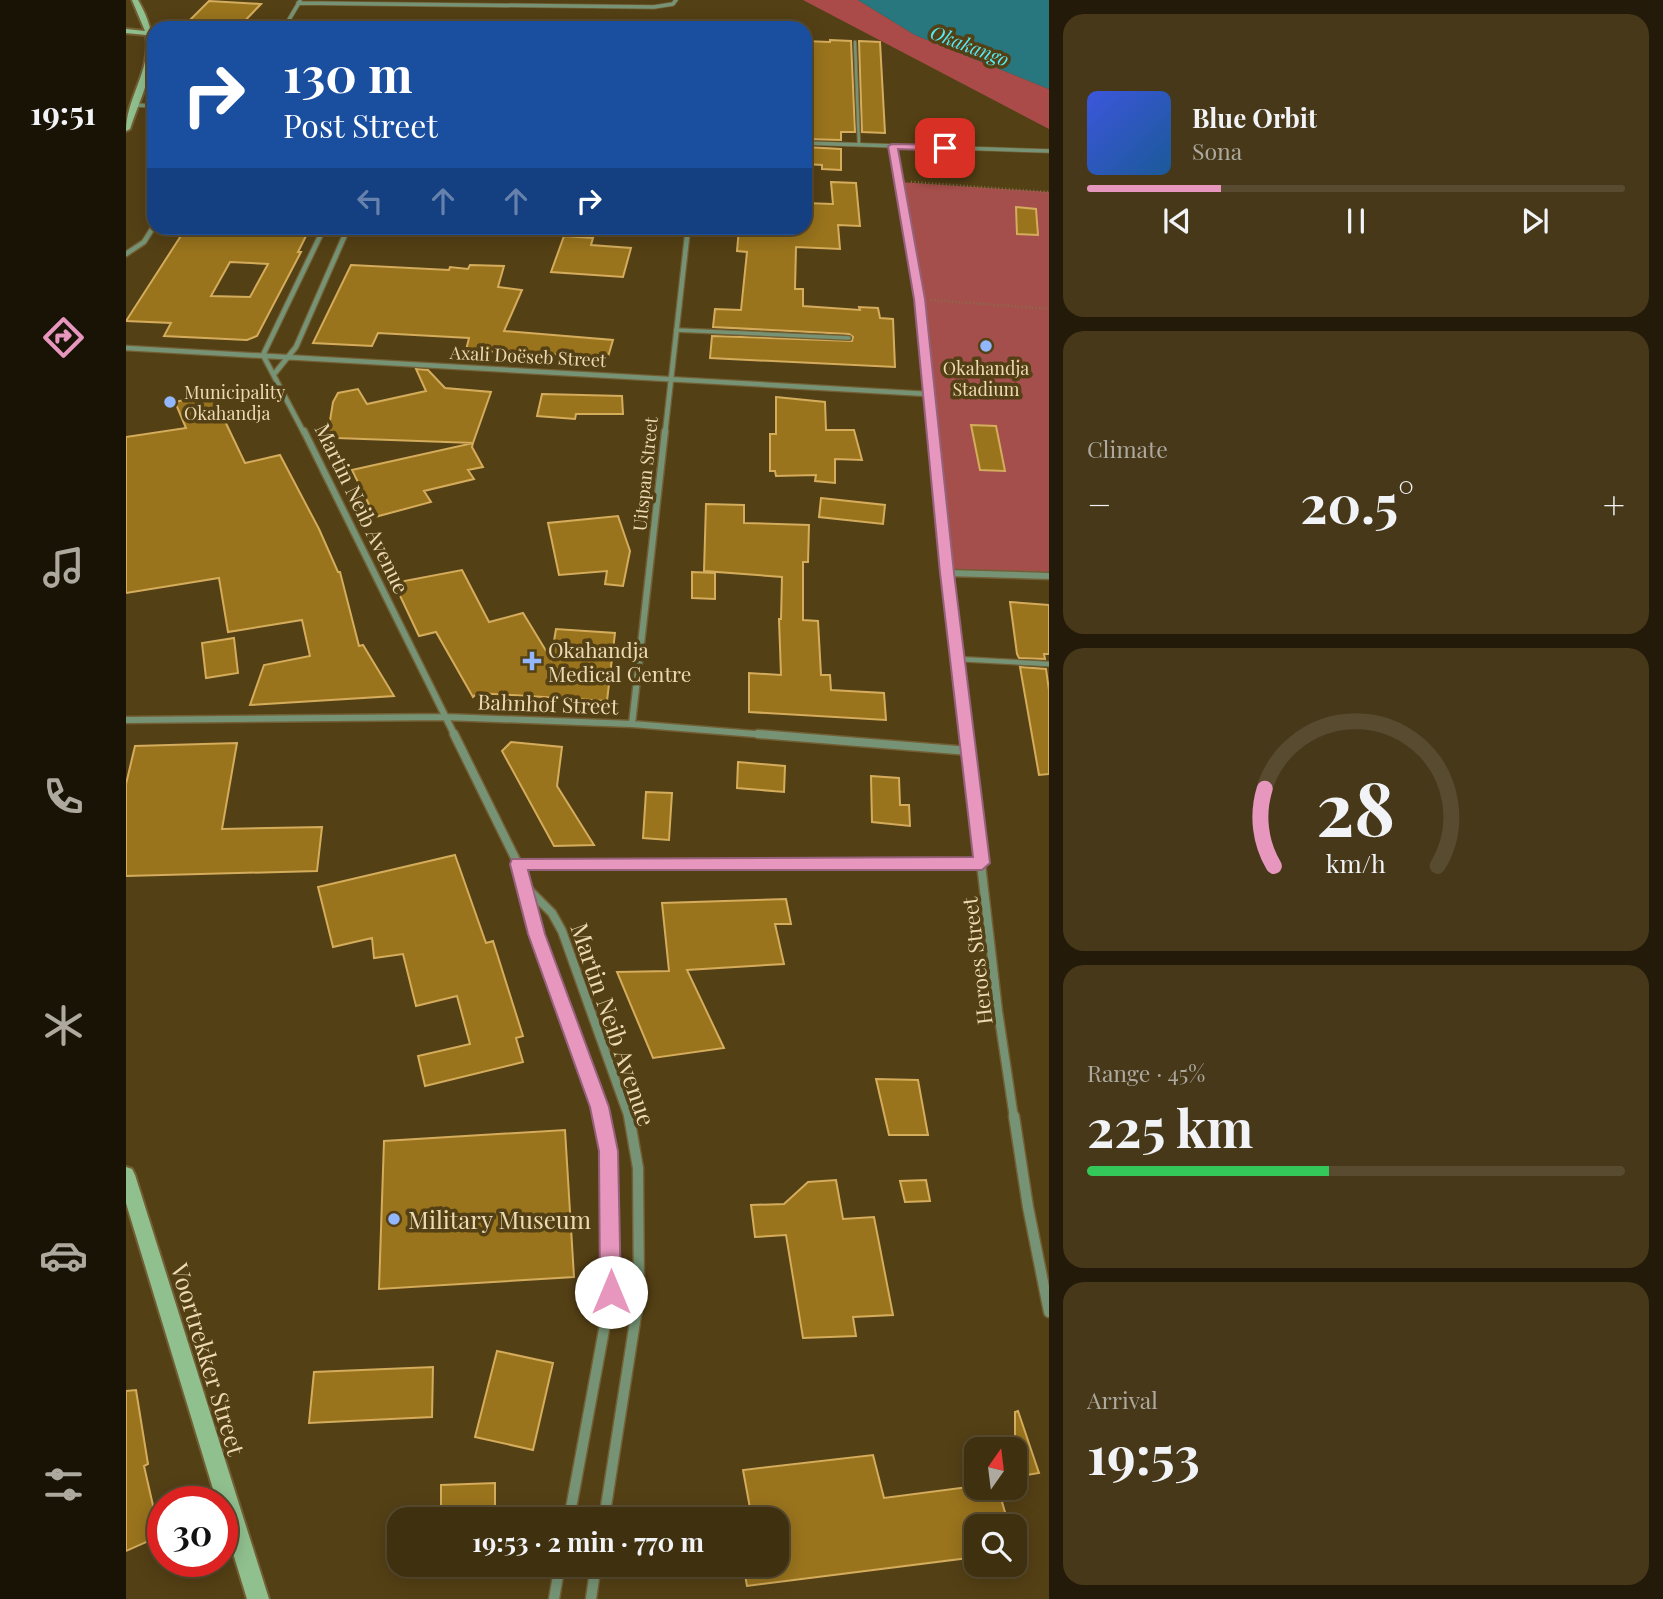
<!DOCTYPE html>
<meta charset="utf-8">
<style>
body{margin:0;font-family:"Playfair Display",serif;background:#463819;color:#f1f3f6;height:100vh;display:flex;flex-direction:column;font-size:26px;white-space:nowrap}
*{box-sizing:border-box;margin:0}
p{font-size:23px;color:#ada99f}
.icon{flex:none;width:38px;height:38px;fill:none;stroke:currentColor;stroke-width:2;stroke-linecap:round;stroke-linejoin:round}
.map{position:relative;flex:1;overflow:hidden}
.sheet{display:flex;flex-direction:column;gap:14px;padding:14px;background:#231a09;width:614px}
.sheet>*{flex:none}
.hud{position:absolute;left:21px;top:21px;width:665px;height:214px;border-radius:21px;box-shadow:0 4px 18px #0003,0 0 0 2px #584b30;background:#1a4fa0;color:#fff;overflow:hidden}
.needle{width:46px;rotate:14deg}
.buttons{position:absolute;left:838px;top:1437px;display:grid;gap:14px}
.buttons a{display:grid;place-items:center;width:63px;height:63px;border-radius:14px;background:#3f3010;box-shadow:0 4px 18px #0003,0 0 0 2px #584b30;font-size:35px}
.speed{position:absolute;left:21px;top:1486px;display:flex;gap:14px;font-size:35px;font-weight:700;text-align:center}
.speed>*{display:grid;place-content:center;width:91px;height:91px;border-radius:50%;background:#3f3010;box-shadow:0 4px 18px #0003,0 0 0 2px #584b30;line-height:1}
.speed .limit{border:10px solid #d22;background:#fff;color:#111}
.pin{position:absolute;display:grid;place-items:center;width:60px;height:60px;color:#fff;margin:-30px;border-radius:14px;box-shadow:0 4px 10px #0006}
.me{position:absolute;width:77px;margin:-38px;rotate:0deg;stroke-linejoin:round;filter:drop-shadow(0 0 5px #0008)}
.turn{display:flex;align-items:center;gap:24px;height:147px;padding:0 21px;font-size:32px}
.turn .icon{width:91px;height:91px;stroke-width:2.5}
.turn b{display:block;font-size:49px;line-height:60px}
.lanes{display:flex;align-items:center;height:66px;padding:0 21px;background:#0003;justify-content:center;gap:35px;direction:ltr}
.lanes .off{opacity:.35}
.big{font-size:52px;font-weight:700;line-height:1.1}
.sheet .tile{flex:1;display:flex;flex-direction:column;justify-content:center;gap:10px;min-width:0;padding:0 24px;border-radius:21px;background:#463819}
.sheet .dial{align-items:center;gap:0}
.dial svg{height:182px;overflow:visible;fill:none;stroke:#584b30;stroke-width:7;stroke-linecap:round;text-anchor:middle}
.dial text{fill:#f1f3f6;stroke:none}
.song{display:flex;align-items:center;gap:21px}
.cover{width:84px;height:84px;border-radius:10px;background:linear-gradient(135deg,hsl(230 70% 55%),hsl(210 70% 35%))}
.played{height:7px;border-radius:4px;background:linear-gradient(90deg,#e797bd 25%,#584b30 25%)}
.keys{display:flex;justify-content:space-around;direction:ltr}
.heat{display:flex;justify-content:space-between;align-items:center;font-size:38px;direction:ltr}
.charge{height:10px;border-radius:5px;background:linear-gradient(90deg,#34c759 45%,#584b30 0)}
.trip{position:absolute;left:261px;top:1507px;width:402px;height:70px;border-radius:21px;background:#3f3010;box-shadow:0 4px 18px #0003,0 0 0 2px #584b30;font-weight:700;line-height:70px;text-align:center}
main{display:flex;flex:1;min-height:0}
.tabs{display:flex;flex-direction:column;width:126px;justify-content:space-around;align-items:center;background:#191306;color:#ada99f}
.tabs .icon{width:49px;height:49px}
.tabs .current{color:#e797bd}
.tabs b{font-size:32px;color:#f1f3f6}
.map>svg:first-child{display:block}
.green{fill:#a54f4c}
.forest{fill:#aa4b4a}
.water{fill:#29777e}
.building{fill:#9a741d;stroke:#d4ac5c;stroke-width:2;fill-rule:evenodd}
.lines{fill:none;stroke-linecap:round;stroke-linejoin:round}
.service-far2-casing{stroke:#735f35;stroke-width:4.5}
.service-far1-casing{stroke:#735f35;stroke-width:6}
.service-casing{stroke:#735f35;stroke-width:7}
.minor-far4-casing{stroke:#735f35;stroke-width:5}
.minor-far3-casing{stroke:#735f35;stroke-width:7}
.minor-far2-casing{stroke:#735f35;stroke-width:9}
.minor-far1-casing{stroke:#735f35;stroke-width:11}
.minor-casing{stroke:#735f35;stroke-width:13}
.secondary-casing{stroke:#735f35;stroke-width:4}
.path{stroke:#857148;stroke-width:2.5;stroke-dasharray:1 2.5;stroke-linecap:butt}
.service-far2{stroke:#769475;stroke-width:2.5}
.service-far1{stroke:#769475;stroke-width:3.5}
.service{stroke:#769475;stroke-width:4.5}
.minor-far4{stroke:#769475;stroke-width:3.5}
.minor-far3{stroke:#769475;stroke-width:4.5}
.minor-far2{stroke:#769475;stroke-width:6}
.minor-far1{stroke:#769475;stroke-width:8}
.minor{stroke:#769475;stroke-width:10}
.secondary{fill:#91c08f;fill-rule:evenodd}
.route{fill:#e797bd;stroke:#96627b;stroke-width:2}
.poi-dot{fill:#93b7fd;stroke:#544015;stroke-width:2.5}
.labels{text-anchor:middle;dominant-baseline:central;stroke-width:7;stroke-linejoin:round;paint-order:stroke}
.far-street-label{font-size:18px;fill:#edd9b3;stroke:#544015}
.far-poi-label{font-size:18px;fill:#edd9b3;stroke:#544015}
.far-water-label{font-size:19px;font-style:italic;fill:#55e9f5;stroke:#544015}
.street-label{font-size:21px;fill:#edd9b3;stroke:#544015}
.poi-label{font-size:21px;fill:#edd9b3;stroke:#544015;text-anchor:start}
.near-street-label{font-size:24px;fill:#edd9b3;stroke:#544015}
.near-poi-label{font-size:24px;fill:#edd9b3;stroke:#544015;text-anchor:start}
</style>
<main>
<nav class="tabs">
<b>19:51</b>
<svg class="icon current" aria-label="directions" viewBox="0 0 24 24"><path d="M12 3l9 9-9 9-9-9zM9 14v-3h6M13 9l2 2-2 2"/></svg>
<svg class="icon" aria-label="music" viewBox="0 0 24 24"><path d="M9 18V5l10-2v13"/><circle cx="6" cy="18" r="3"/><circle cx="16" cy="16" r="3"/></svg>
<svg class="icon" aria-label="phone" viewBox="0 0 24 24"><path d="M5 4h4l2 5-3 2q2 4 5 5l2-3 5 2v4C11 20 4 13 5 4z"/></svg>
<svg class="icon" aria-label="climate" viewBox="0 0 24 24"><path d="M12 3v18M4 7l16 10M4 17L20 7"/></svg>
<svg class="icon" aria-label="car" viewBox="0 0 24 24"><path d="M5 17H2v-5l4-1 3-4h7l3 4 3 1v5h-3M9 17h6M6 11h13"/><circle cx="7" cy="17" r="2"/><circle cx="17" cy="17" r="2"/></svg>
<svg class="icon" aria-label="filters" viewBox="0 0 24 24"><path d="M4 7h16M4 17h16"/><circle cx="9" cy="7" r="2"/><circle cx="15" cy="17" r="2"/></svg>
</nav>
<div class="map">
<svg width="923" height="1599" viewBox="0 0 923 1599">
<rect width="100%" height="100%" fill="#544015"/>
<path class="green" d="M773,182L923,192V576L821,573L793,299Z"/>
<path class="forest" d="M677,0H732L789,35L923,89V129Z"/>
<path class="water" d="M732,0H923V89L789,35Z"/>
<path class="building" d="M83,1L135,4L112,28H74L79,22L63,21Z
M704,40L725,41L729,132H715V140L679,139V41L704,42Z
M733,41L754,42L759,133L736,132Z
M679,147L715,149V170L696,169V165L679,164Z
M705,182L730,183L734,226L712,225L714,249L670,247L669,289H677V306L734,310L733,307L752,308L754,318L767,319L769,367L584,358L586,336L726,341L727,337L723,334L587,327L589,309L615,310L621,252L611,251L613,228H679V203L707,204Z
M890,207L910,209L912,235L891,234Z
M60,228H184L172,252H175L131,336L121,340L38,336L45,323L0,321ZM104,262L142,264L124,297L85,296Z
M438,236L467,238L465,245L505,248L497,277L425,272Z
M225,265L323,270L324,267L342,269L344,265L378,266L372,287L396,290L378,331L487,340L482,357L340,350L343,338L252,333L246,346L187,343Z
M290,369L302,370L319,388L365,392L347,443L210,438L202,433L207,402L212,393L232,389L241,404L300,391Z
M86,394L119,463L154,455L193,529L212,572H214L233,646L237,645L268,696L124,705L138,665L184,656L176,620L102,632L93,578L0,593V437L60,428L49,402Z
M416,394L496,396L497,414H450L449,419L411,416Z
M650,397L699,402L700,430H728L736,460L709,459V483L689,481L690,475L650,476L649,471H644V434H650Z
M845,425L870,426L879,471L854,470Z
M347,443L346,447L357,467L342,470L348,479L298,491L305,502L249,517L226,470Z
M695,498L759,505L757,524L693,517Z
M580,504L618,505V523L683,525L682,562H677V620L692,621L695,675H704L705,690L758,693L760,720L623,712V673L655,675L653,619H655L656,577L578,571Z
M492,516L504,551L497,586L479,584L481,571L433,575L422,523Z
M336,570L363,622L397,613L425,659L430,629L489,633L481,701L352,693L347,697L310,632L293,636L268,583Z
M566,572L589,573V599L566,598Z
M884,602L923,605V654H918L919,659L893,658L891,654Z
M108,638L112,673L80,678L76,643Z
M894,667L920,669L923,690V774L913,775Z
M385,742L436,747L431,786L468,845L428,846L376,751Z
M111,743L96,829L196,827L191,871L0,876V784L9,746Z
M612,762L659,766L658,792L611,788Z
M745,776L773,778L774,805H783L784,826L746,822Z
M520,792L546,793L543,840L517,838Z
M329,855L360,943L367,941L397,1036L390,1038L397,1062L299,1086L292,1056L344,1044L331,996L290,1006L277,954L248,958L246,938L207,947L192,887Z
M660,899L665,924H649L658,964L561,970L598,1048L527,1058L491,972L543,971L536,903Z
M750,1079L792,1080L802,1135H763Z
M439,1130L448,1277L253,1289L258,1141Z
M710,1180L717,1219L748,1217L767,1315L727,1317L730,1336L677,1338L660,1235L629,1237L625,1205L658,1204L682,1182Z
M800,1180L804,1201L779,1202L774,1181Z
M371,1351L427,1363L407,1450L349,1437Z
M307,1367L306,1417L183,1423L188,1372Z
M10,1390L22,1464L18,1466L34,1536L0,1551V1391Z
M892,1411L913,1473L889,1477V1412Z
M747,1455L758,1498L850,1486L872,1488L883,1526H850V1557L621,1586L617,1564H651V1519H626L617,1470Z
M369,1483V1519H315V1485Z"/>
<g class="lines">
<g class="service-far2-casing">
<path id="service-far2" d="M729,42L733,145"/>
</g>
<g class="service-far1-casing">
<path id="service-far1" d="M550,330L723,338"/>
</g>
<g class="service-casing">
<path id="service" d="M832,659L923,664"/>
</g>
<g class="minor-far4-casing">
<path id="minor-far4" d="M172,3L528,7L547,4L550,0
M158,28L174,1
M8,105L28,106
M679,143L923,151
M766,146L774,192"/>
</g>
<g class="minor-far3-casing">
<path id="minor-far3" d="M774,190L793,299L807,433
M0,254L18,242L28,226
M0,348L802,394
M149,373L170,347L222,228
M178,433L137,355L198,228
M539,433L562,228"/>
</g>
<g class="minor-far2-casing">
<path id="minor-far2" d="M178,431L329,736
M806,431L840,736
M821,573L923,576
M0,720L319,717L506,724L654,736
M506,724L539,431"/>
</g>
<g class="minor-far1-casing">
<path id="minor-far1" d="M328,734L392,864L411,934L476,1118
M632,734L843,751
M840,734L872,1011L888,1118
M392,864L856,863
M400,887L426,913L436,931L503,1118"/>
</g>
<g class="minor-casing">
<path id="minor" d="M888,1116L902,1207L923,1312
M443,1519L485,1292L482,1151L476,1116
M478,1519L513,1296L512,1168L503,1116
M428,1599L434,1564
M465,1599L470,1564"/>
</g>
<g class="secondary-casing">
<path id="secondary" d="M6,0H12C41,50 21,79 4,129L0,131C0,98 26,69 20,35L0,33V29L19,31Z
M0,1167L6,1169L9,1175L143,1599H121L96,1517V1502H91L0,1203Z"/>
</g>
<path class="path" d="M785,182L923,192
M805,300L923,309"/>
<use href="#service-far2" class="service-far2"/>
<use href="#service-far1" class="service-far1"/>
<use href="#service" class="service"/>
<use href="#minor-far4" class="minor-far4"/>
<use href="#minor-far3" class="minor-far3"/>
<use href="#minor-far2" class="minor-far2"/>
<use href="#minor-far1" class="minor-far1"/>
<use href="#minor" class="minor"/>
<use href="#secondary" class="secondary"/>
</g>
<path class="route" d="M766,144L819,145L823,148L819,151L772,149L799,299L828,573L864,863L856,870H402L419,934L483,1107L492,1151L495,1292L492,1299L485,1302L477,1299L474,1292L473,1151L464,1107L402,934L384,864L386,859L847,857L814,573L788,299L762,146Z"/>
<g class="poi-dot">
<circle cx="860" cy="346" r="7"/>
<circle cx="44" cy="402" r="7"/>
<path d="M402.5 650.5h7v7h7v7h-7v7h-7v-7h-7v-7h7z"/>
<circle cx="268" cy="1219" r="7"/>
</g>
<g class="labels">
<g class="far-street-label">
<text transform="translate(402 356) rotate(3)">Axali Doëseb Street</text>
<text transform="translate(519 474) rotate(-84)">Uitspan Street</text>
</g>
<g class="far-poi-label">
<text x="860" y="368">Okahandja<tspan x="860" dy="21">Stadium</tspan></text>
<text x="58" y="392" text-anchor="start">Municipality<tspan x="58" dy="21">Okahandja</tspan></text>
</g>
<g class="far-water-label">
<text transform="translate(844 45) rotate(21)">Okakango</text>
</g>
<g class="street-label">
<text transform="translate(237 508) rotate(64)">Martin Neib Avenue</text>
<text transform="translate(422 703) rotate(2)">Bahnhof Street</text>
<text transform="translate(850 961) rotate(-97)">Heroes Street</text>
</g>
<g class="poi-label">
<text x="422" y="649">Okahandja<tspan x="422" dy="24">Medical Centre</tspan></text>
</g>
<g class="near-street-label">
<text transform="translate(488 1024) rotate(71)">Martin Neib Avenue</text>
<text transform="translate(83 1359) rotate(73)">Voortrekker Street</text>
</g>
<g class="near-poi-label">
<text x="282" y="1219">Military Museum</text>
</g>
</g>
</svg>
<div class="buttons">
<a><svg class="needle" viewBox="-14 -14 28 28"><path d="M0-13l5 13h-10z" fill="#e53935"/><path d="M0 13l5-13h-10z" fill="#ada99f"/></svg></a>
<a><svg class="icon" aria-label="search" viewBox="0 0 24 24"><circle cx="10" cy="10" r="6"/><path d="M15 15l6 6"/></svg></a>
</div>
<div class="speed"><div class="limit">30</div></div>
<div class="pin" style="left:819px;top:148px;background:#d93025"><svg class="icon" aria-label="arrive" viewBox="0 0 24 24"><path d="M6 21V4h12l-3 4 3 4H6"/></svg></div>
<svg class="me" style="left:485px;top:1292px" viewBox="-20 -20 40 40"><circle r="19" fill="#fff"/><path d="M0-13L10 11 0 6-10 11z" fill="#e797bd"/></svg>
<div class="trip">19:53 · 2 min · 770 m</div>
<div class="hud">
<div class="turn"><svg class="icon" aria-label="right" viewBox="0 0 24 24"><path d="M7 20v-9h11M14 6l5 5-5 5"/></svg><div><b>130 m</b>Post Street</div></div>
<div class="lanes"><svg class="icon off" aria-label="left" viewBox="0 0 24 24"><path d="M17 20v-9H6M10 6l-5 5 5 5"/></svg><svg class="icon off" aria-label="ahead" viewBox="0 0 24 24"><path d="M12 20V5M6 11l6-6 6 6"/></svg><svg class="icon off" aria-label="ahead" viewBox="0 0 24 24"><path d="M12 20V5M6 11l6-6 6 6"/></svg><svg class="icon" aria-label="right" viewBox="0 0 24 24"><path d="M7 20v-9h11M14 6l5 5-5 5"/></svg></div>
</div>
</div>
<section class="sheet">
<div class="tile">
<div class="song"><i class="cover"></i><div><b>Blue Orbit</b><p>Sona</p></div></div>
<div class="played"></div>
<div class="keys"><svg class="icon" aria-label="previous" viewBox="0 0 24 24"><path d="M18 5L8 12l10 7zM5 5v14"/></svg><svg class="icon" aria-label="pause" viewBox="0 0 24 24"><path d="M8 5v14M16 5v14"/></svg><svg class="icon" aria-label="next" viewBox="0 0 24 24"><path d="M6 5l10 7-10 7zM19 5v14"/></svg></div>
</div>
<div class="tile"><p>Climate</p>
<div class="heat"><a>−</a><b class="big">20.5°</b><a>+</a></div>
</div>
<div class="tile dial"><svg viewBox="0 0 100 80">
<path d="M14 69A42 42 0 1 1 86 69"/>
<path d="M14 69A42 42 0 0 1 10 35" stroke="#e797bd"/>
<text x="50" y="56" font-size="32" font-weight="700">28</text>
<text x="50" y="72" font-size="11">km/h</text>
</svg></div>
<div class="tile"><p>Range · 45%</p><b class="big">225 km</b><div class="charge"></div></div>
<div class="tile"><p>Arrival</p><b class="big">19:53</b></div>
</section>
</main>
